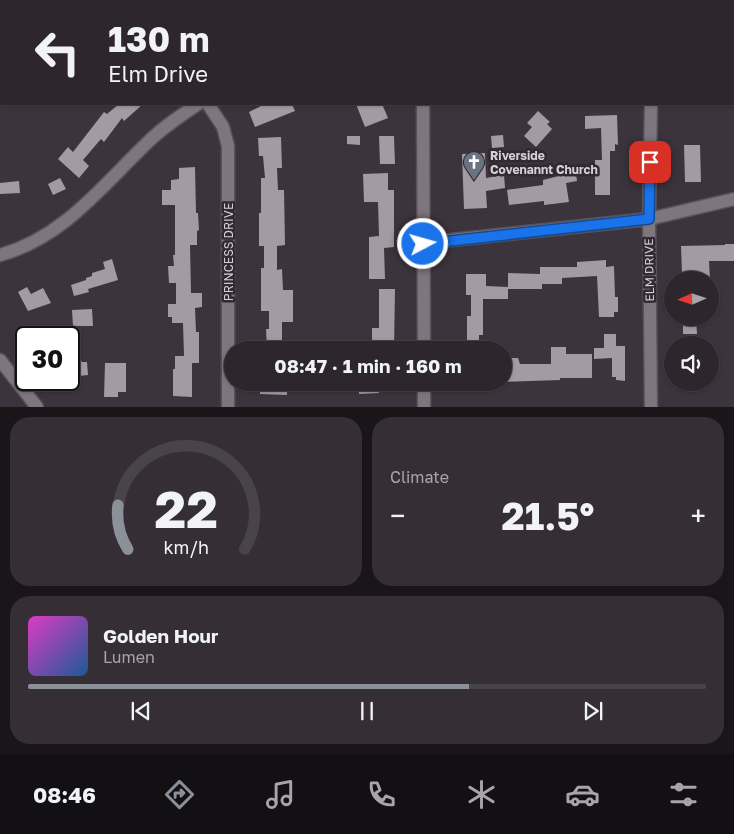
<!DOCTYPE html>
<meta charset="utf-8">
<style>
body{margin:0;font-family:"Golos Text",sans-serif;background:#352f35;color:#f1f3f6;height:100vh;display:flex;flex-direction:column;font-size:19px;white-space:nowrap}
*{box-sizing:border-box;margin:0}
p{font-size:16px;color:#a7a5aa}
.icon{flex:none;width:28px;height:28px;fill:none;stroke:currentColor;stroke-width:2;stroke-linecap:round;stroke-linejoin:round}
.map{position:relative;height:407px;overflow:hidden}
.drawer{display:flex;flex-direction:column;gap:10px;padding:10px;background:#191519;flex:1}
.drawer>*{flex:none}
.top-card{position:absolute;left:0px;top:0px;width:735px;height:105px;box-shadow:0 1px 4px #0004,0 0 0 1px #484449;background:#2d272d;color:#f1f3f6;overflow:hidden}
.needle{width:32px;rotate:267deg}
.buttons{position:absolute;left:664px;top:271px;display:grid;gap:10px}
.buttons a{display:grid;place-items:center;width:55px;height:55px;border-radius:50%;background:#2d272d;box-shadow:0 1px 4px #0004,0 0 0 1px #484449;font-size:25px}
.speed{position:absolute;left:15px;top:326px;display:flex;gap:10px;font-size:25px;font-weight:700;text-align:center}
.speed>*{display:grid;place-content:center;width:65px;height:65px;border-radius:50%;background:#2d272d;box-shadow:0 1px 4px #0004,0 0 0 1px #484449;line-height:1}
.speed .limit{border:2px solid #111;border-radius:8px;background:#fff;color:#111}
.pin{position:absolute;display:grid;place-items:center;width:42px;height:42px;color:#fff;margin:-21px;border-radius:10px;box-shadow:0 2px 8px #0006}
.me{position:absolute;width:55px;margin:-28px;rotate:84deg;stroke-linejoin:round;filter:drop-shadow(0 0 4px #0008)}
.turn{display:flex;align-items:center;gap:18px;height:105px;padding:0 25px;font-size:22px}
.turn .icon{width:65px;height:65px;stroke-width:2.5}
.turn b{display:block;font-size:35px;line-height:42px}
.big{font-size:38px;font-weight:700;line-height:1.1}
.drawer .widget{flex:1;display:flex;flex-direction:column;justify-content:center;gap:8px;min-width:0;padding:0 18px;border-radius:20px;background:#352f35}
.drawer .dial{align-items:center;gap:0}
.dial svg{height:130px;overflow:visible;fill:none;stroke:#484449;stroke-width:7;stroke-linecap:round;text-anchor:middle}
.dial text{fill:#f1f3f6;stroke:none}
.song{display:flex;align-items:center;gap:15px}
.cover{width:60px;height:60px;border-radius:8px;background:linear-gradient(135deg,hsl(310 70% 55%),hsl(210 70% 35%))}
.played{height:5px;border-radius:2px;background:linear-gradient(90deg,#8c9099 65%,#484449 65%)}
.keys{display:flex;justify-content:space-around;direction:ltr}
.heat{display:flex;justify-content:space-between;align-items:center;font-size:28px;direction:ltr}
.drawer .tiles{flex:1;display:grid;gap:10px;grid-template-columns:1fr 1fr}
.widget:last-child{grid-column:span 2}
.trip{position:absolute;left:224px;top:341px;width:288px;height:50px;border-radius:25px;background:#2d272d;box-shadow:0 1px 4px #0004,0 0 0 1px #484449;font-weight:700;line-height:50px;text-align:center}
.tab-bar{display:flex;height:80px;justify-content:space-around;align-items:center;background:#121012;color:#a7a5aa}
.tab-bar .icon{width:35px;height:35px}
.tab-bar .active{color:#8c9099}
.tab-bar b{font-size:22px;color:#f1f3f6}
.map>svg:first-child{display:block}
.building{fill:#a39aa4}
.lines{fill:none;stroke-linecap:round;stroke-linejoin:round}
.minor-casing{stroke:#585258;stroke-width:15}
.minor{stroke:#7e757e;stroke-width:12}
.route-casing{stroke:#114b97;stroke-width:12}
.route{stroke:#1a73e8;stroke-width:9}
.labels{text-anchor:middle;dominant-baseline:central;stroke-width:5;stroke-linejoin:round;paint-order:stroke}
.poi-label{font-size:12px;font-weight:bold;fill:#d5d0d5;stroke:#312a32;text-anchor:start}
.street-label{font-size:12px;fill:#d5d0d5;stroke:#312a32}
</style>
<div class="map">
<svg width="734" height="407" viewBox="0 0 734 407">
<rect width="100%" height="100%" fill="#3c343c"/>
<path class="building" d="M119,104H143L124,121L122,118L104,142L101,139L83,160L89,166L79,178L58,159L68,147L73,152L104,112L107,114Z
M265,104H292L295,111L255,127L249,112Z
M356,104H382L388,118L365,127Z
M538,111L550,122L547,124L552,129L536,147L524,136L532,127L527,123Z
M617,115L618,145L615,144V151H610V195H595V160H602L601,128L585,129V116Z
M503,135L504,147L492,148L491,136Z
M347,136H360V145L347,144Z
M379,136H394L395,164H380Z
M281,137L282,168H277L278,190H284L285,245L277,246V270L282,269L283,290H293V322H282V350H267L266,329H269V311H261V268H264V246H259V213H261V178H265L263,156H259L258,138Z
M684,145H700L701,182H685Z
M485,153L486,178L504,175L505,188L486,191L487,208L464,209L462,154Z
M575,166L577,181L566,183L569,202L544,205V201L509,205L507,190L543,185V180L563,175L562,168Z
M195,167L196,213H198L199,230L197,231V245H190L191,293H202V307L195,308L196,332H199V363H192V397L173,396V369H175V356H184L183,323H172V317H168V304H176V283H169L168,266H174L173,255H175V205H162V190H171V180L179,179V168Z
M388,173V190H394V247L384,248L385,279H369V237L379,236L378,202H364L363,174Z
M60,178L66,189L53,195L48,184Z
M19,181L20,193L0,194V183Z
M725,244H734V261H709L710,280H688V272H682L681,246L725,245Z
M112,259L118,280L88,289L89,292L74,296L71,285L86,280V278L92,276V273L105,269L103,262Z
M606,260V267L614,266L615,297H618V312H614V317H599L597,276L562,278V284H542V289H508V273L540,274V267H577V262Z
M466,274H486V286L508,287V299H483V335H479V343H467V316H471V295H466Z
M27,287L31,294L43,288L51,303L28,311L18,292Z
M379,289H395L394,350H380V344H372V328H379Z
M92,309L93,326H73L72,310Z
M683,318H696L697,334H683Z
M604,334H616V346H625V381L616,380V377H612V358L594,359V348H604Z
M69,338L82,362H87L88,375L69,377Z
M551,347H566V354H592V378H560V380L503,382V358H518L520,364H551Z
M105,363H126V392H118V397H104Z
M260,382H287V395L260,394Z
M359,382H379V393L359,394Z"/>
<g class="lines">
<g class="minor-casing">
<path id="minor" d="M276,0V1
M416,0V1
M651,0V1
M124,1L126,0
M230,1L231,0
M441,1L444,0
M0,59H1
M208,104L223,127L228,146V407
M423,104L424,350
M423,243L649,219L734,199
M0,255C63,238 102,186 147,143C162,128 180,116 198,104
M0,360L37,407
M424,382V407
M651,407L649,219L651,104"/>
</g>
<use href="#minor" class="minor"/>
</g>
<g class="lines">
<g class="route-casing">
<path id="route" d="M423,244L649,219L650,162"/>
</g>
<use href="#route" class="route"/>
</g>
<defs>
<g id="church-pin" transform="scale(1.125)"><path d="M0 17L-7.5 6A9.5 9.5 0 1 1 7.5 6Z" fill="#6b7280" stroke="#312a32"/><path d="M-1.2-6h2.4v3.5h3.3v2.4h-3.3V6h-2.4V-.1h-3.3v-2.4h3.3Z" fill="#fff"/></g>
</defs>
<g fill-rule="evenodd">
<use href="#church-pin" x="474" y="162"/>
</g>
<g class="labels">
<g class="poi-label">
<text x="490" y="155">Riverside<tspan x="490" dy="14">Covenannt Church</tspan></text>
</g>
<g class="street-label">
<text transform="translate(228 252) rotate(-90)">PRINCESS DRIVE</text>
<text transform="translate(649 270) rotate(-91)">ELM DRIVE</text>
</g>
</g>
</svg>
<div class="buttons">
<a><svg class="needle" viewBox="-14 -14 28 28"><path d="M0-13l5 13h-10z" fill="#e53935"/><path d="M0 13l5-13h-10z" fill="#a7a5aa"/></svg></a>
<a><svg class="icon" aria-label="sound" viewBox="0 0 24 24"><path d="M4 9h4l5-4v14l-5-4H4zM17 9q2 3 0 6"/></svg></a>
</div>
<div class="speed"><div class="limit">30</div></div>
<div class="pin" style="left:650px;top:162px;background:#d93025"><svg class="icon" aria-label="arrive" viewBox="0 0 24 24"><path d="M6 21V4h12l-3 4 3 4H6"/></svg></div>
<svg class="me" style="left:423px;top:244px" viewBox="-20 -20 40 40"><circle r="17" fill="#1a73e8" stroke="#fff" stroke-width="3"/><path d="M0-11L8 9 0 5-8 9z" fill="#fff"/></svg>
<div class="trip">08:47 · 1 min · 160 m</div>
<div class="top-card">
<div class="turn"><svg class="icon" aria-label="left" viewBox="0 0 24 24"><path d="M17 20v-9H6M10 6l-5 5 5 5"/></svg><div><b>130 m</b>Elm Drive</div></div>
</div>
</div>
<section class="drawer">
<div class="tiles">
<div class="widget dial"><svg viewBox="0 0 100 80">
<path d="M14 69A42 42 0 1 1 86 69"/>
<path d="M14 69A42 42 0 0 1 8 42" stroke="#8c9099"/>
<text x="50" y="56" font-size="32" font-weight="700">22</text>
<text x="50" y="72" font-size="11">km/h</text>
</svg></div>
<div class="widget"><p>Climate</p>
<div class="heat"><a>−</a><b class="big">21.5°</b><a>+</a></div>
</div>
<div class="widget">
<div class="song"><i class="cover"></i><div><b>Golden Hour</b><p>Lumen</p></div></div>
<div class="played"></div>
<div class="keys"><svg class="icon" aria-label="previous" viewBox="0 0 24 24"><path d="M18 5L8 12l10 7zM5 5v14"/></svg><svg class="icon" aria-label="pause" viewBox="0 0 24 24"><path d="M8 5v14M16 5v14"/></svg><svg class="icon" aria-label="next" viewBox="0 0 24 24"><path d="M6 5l10 7-10 7zM19 5v14"/></svg></div>
</div>
</div>
</section>
<nav class="tab-bar">
<b>08:46</b>
<svg class="icon active" aria-label="directions" viewBox="0 0 24 24"><path d="M12 3l9 9-9 9-9-9zM9 14v-3h6M13 9l2 2-2 2"/></svg>
<svg class="icon" aria-label="music" viewBox="0 0 24 24"><path d="M9 18V5l10-2v13"/><circle cx="6" cy="18" r="3"/><circle cx="16" cy="16" r="3"/></svg>
<svg class="icon" aria-label="phone" viewBox="0 0 24 24"><path d="M5 4h4l2 5-3 2q2 4 5 5l2-3 5 2v4C11 20 4 13 5 4z"/></svg>
<svg class="icon" aria-label="climate" viewBox="0 0 24 24"><path d="M12 3v18M4 7l16 10M4 17L20 7"/></svg>
<svg class="icon" aria-label="car" viewBox="0 0 24 24"><path d="M5 17H2v-5l4-1 3-4h7l3 4 3 1v5h-3M9 17h6M6 11h13"/><circle cx="7" cy="17" r="2"/><circle cx="17" cy="17" r="2"/></svg>
<svg class="icon" aria-label="filters" viewBox="0 0 24 24"><path d="M4 7h16M4 17h16"/><circle cx="9" cy="7" r="2"/><circle cx="15" cy="17" r="2"/></svg>
</nav>
